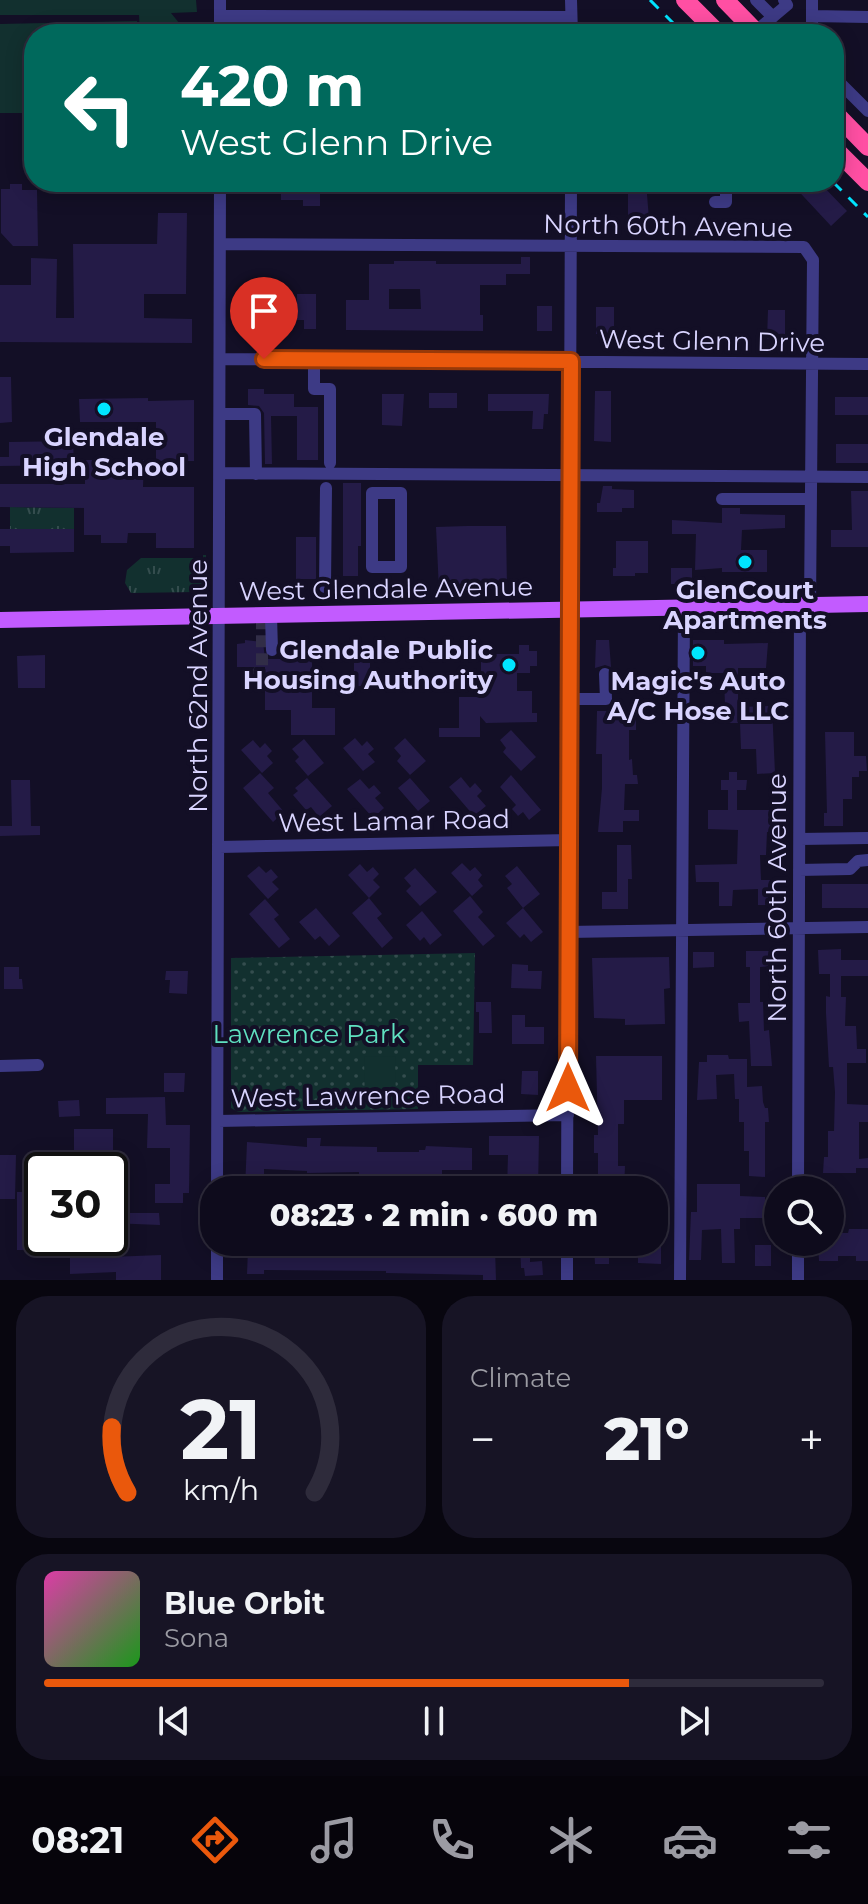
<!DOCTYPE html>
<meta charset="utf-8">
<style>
body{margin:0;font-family:Montserrat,sans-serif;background:#171425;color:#f1f3f6;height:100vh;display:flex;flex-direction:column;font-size:30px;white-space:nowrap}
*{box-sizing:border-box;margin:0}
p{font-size:26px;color:#9b9ba3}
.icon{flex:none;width:44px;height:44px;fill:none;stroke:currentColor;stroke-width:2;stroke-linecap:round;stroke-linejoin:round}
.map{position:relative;height:1280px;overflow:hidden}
.drawer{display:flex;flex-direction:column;gap:16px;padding:16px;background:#08060f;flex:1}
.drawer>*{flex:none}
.top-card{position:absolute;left:24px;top:24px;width:820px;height:168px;border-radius:32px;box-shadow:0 4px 20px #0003,0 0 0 2px #2e2b3b;background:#00695c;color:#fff;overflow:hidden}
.buttons{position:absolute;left:764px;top:1176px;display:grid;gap:16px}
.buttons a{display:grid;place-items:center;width:80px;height:80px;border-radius:50%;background:#0e0b1c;box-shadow:0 4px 20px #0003,0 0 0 2px #2e2b3b;font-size:40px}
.speed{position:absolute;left:24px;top:1152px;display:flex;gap:16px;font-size:40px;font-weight:700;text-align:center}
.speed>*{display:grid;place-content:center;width:104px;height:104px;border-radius:50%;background:#0e0b1c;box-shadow:0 4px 20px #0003,0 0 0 2px #2e2b3b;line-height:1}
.speed .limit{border:4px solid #111;border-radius:12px;background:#fff;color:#111}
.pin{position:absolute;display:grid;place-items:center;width:68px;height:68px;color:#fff;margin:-82px -34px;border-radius:50% 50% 50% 0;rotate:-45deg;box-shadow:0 0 8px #0007}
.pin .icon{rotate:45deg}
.me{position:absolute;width:88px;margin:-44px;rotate:0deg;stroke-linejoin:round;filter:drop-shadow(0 0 6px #0008)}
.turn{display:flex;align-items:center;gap:28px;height:168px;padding:0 24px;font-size:36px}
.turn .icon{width:104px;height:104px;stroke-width:2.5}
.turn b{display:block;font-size:56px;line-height:68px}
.big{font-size:60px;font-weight:800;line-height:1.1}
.drawer .tile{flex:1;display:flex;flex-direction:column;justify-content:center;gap:12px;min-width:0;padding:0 28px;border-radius:32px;background:#171425}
.drawer .dial{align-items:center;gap:0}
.dial svg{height:208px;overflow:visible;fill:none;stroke:#2e2b3b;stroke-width:7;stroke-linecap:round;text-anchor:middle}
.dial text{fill:#f1f3f6;stroke:none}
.song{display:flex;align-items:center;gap:24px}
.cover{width:96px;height:96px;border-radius:12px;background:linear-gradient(135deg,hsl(320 70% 55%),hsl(120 70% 35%))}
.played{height:8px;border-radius:4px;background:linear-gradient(90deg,#ea580c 75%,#2e2b3b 75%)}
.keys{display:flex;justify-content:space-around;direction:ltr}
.heat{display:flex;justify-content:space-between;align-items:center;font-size:44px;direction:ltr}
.drawer .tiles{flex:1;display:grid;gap:16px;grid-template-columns:1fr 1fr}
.tile:last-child{grid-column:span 2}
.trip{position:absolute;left:200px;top:1176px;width:468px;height:80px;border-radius:32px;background:#0e0b1c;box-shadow:0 4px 20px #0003,0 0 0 2px #2e2b3b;font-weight:800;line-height:80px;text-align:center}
.tabs{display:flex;height:128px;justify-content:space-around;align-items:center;background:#06040b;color:#9b9ba3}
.tabs .icon{width:56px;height:56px}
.tabs .selected{color:#ea580c}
.tabs b{font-size:36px;color:#f1f3f6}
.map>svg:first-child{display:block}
.grass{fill:url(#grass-tufts)}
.park{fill:url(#park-dots)}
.pitch{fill:#12302f}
.building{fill:#241b47;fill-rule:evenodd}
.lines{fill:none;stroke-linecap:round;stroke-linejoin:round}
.minor-tunnel{stroke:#312d47;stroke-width:12;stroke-dasharray:12 6;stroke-linecap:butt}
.minor{stroke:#3d3a85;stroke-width:12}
.major{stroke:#c25bff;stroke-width:16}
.highway{stroke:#ff4fa3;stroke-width:18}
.rail{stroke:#00e5ff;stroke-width:3;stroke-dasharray:12 10;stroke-linecap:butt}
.route-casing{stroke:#983908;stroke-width:20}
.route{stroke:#ea580c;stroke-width:14}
.poi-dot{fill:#00e5ff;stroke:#130f26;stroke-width:3}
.labels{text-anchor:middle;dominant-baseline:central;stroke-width:8;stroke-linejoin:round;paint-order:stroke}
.street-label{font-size:26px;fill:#d9d4ff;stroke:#130f26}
.poi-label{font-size:26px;font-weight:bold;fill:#d9d4ff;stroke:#130f26}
.park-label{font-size:26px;fill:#5fe0c0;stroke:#130f26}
</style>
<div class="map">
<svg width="868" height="1280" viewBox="0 0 868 1280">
<defs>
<pattern id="grass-tufts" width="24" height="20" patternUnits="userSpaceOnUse" patternTransform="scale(2)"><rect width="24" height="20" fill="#12302f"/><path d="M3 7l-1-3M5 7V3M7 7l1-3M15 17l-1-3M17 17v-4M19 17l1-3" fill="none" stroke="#344d4e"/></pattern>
<pattern id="park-dots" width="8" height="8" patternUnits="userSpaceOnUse" patternTransform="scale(2)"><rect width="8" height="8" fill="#12302f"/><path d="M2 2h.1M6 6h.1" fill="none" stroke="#344d4e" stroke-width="1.8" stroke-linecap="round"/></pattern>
</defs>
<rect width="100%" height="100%" fill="#130f26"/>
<path class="grass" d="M10,507L74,508V529H10Z
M203,555H206V584L196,592L131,593L125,583L127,570L141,558H203Z"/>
<path class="park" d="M475,953L473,1065H418V1109L238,1112L231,1108V958Z"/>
<path class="pitch" d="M0,0H196L197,12L171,13L188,34H140L139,15H0Z
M137,21V34H34V113H0V24Z
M395,1056L396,1106L365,1107L364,1057Z"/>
<path class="building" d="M281,182H308V190H320V206H303V200H281Z
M628,182H646L649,219H628Z
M790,182H819L847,211L831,226Z
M10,184H22V190H37L38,246H13L1,233V189H10Z
M158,213H187L186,294H144V318L192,319V343L0,342V285H31V258L57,259L56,318H74L73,244H157Z
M521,257H530V274H506V285H480V315H483V331L346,330V300H369V264H394V261H436V264H521ZM389,289H420L421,309H389Z
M297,294H316V329H304V320H281V329L259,328V311L297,312Z
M537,306H552V331H537Z
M596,307H614V334H596Z
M768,310H785V340L767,339Z
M0,377H11L12,422L0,423Z
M248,389H264V394H294V407H318V460H297V416H271L272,464H265L264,413L259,406L248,405Z
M595,391H611V442L594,441Z
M429,393H457V408H429Z
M382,394H404L402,426L382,425Z
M488,394H549L548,414H544L543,429H532L533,411H488Z
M835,397H868V415H835Z
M148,398V401L194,400V461H156V422H80L79,399Z
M73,441L74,465L0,466V457H9V442Z
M836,444H868V463H836Z
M85,460H144L143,487H194V548H156V533H128L127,543H101V535H84V508L0,507V484H85Z
M343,483H361V546H358V576H343Z
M603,486H612V489L634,490V508H622V512H597V503H600Z
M851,491H868V547H831V530H852Z
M722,508H740V514L785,515V528L742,530L741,550H767V572H722V568L695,570L696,534H672V520L722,523Z
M467,526H506L507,588L439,590L436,527Z
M0,529H74V552L10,553V546H0Z
M296,537H316V579H296Z
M616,541H648V573H635V576H613V568H616Z
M671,568H692V584H671Z
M245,640L263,642L265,659H312V708H335V735H291V710H265V667H237V644L245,643Z
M596,640H609L611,667L605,665L595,668Z
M693,640H724V644L768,643L766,668H738V707L772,706L775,773L757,774L756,749H741L740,723H721V707H725L724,673H706V666H693Z
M519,645H529V651H537V666H530V673H517V691H532V713H537V722L486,723L480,716V737H439V728H459V697H481V654H519Z
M45,655V688H18L17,656Z
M354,655H370V686H354Z
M597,711H636V730H629V760L632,759L633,775H637L638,784H625L624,810H639V821H623V832H598L602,788V754H596Z
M511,730L536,757L521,771L503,752L506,748L500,740Z
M825,732H854V756H866L867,771H859V777H852V799H843V826H824V813H827Z
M355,738L362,746L367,741L374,749L368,754L375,762L363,771L343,748Z
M405,738L426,761L410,775L397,761L401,756L394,748Z
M304,739L324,763L308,776L295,761L299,757L292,749Z
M253,740L260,748L265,743L272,751L267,756L273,763L262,773L241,750Z
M729,772H737V780H747L746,790H737V810H772V832H767L766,855H760L761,880H772L773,905H758V889L733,890L732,906H719V882H696L695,865L737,864L738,830L708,829V810H728V790H721V780H729Z
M260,773L274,788L268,793L284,812L273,822L243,788Z
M511,775L541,810L529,820L523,812L518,816L512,809L516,805L500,787Z
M461,777L470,788L475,783L482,791L477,796L486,806L474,816L449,787Z
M307,778L332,806L319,817L311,807L306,810L293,795L298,791L295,788Z
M410,778L430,801L418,811L398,788Z
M360,779L369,789L374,785L381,793L375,798L384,808L373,818L347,789Z
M11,780H30L31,826H40V835L0,836V826H12Z
M617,845H631L632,879H628V909H602V892H617Z
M462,863L470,871L475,867L482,875L478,880L483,886L472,896L451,873Z
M360,864L367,872L373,867L379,874L373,880L380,887L369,898L348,875Z
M259,866L266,873L271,869L278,877L272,882L279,889L268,899L247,876Z
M517,866L540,894L523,908L507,888L512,884L505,876Z
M415,868L437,892L420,906L406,891L411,886L404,878Z
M822,884H868V908H822Z
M470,896L483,912L478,917L495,936L483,946L453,911Z
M369,898L382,914L377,918L393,938L382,948L352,913Z
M265,899L279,915L274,919L290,939L279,948L249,914Z
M316,908L340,936L329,946L320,936L315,940L299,922Z
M523,908L543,932L531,942L524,934L520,938L506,923Z
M422,911L442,935L430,945L424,937L420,941L406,925Z
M841,949V960H868V976H841V997H846L845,1026H856L857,1049H866V1063H847V1104L868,1105V1122H859V1159L868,1158V1168H856V1173H823L824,1157H828V1131H834L835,1092L833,1067H829L826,1013V996L830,997V974H819L818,950Z
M746,951H771L772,966L760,967V1002H763L764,1031L769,1030L772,1066H751L749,1021L739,1022L738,1003H750V967H746Z
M693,952H714V967L693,968Z
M669,957L670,988L664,989L665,1024L625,1025V1019L594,1018L592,958Z
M512,964L528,965V971H542L541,989L511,988Z
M4,967H19V979H22L23,989H4Z
M166,971H188L187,994L169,993L170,980H165Z
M476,1002H491L492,1033H479V1012H476Z
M512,1015H525V1027H544V1044H512Z
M707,1055H728L729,1059H747V1087L762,1086L763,1102L765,1108H768L769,1122H765V1177L749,1176V1151H744V1122H739V1099H735L734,1074L716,1075L717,1099L697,1100L699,1062H707Z
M596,1056H662V1100H624V1124H618V1166H625L624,1190H598V1153H594V1135H598Z
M522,1071H538V1095L521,1094Z
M164,1073H185L184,1092H164Z
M165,1097L166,1125H190L189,1193H183V1203H155V1184H170V1148H147L148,1114H106V1098Z
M79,1100L80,1116L59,1117L58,1101Z
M74,1129H113V1170H74V1167H54V1170H45V1152H74Z
M489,1136H539L538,1190L507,1189L508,1155H489Z
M307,1138H321L320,1146L377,1147V1152H419V1150H425L426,1146L472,1148V1170H442V1178H400V1185H390V1175H359V1172L307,1173V1171L264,1169V1189H245L247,1142L307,1147Z
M0,1155H16L15,1199H0Z
M33,1166H42L41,1238H110V1257L161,1255V1280H116V1272L70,1274V1258H45V1250H17V1192H32Z
M697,1184H740V1196L765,1197V1218H740V1229H734L735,1263H722L721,1229L702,1230L701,1260H689L691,1212H697Z
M110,1213H159L160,1225L110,1223Z
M849,1229H868V1261H856V1256H838V1261H819L818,1243L830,1242V1233H848Z
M336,1242H351V1246L394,1247V1254L416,1255V1250L457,1248V1257L481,1256L480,1247H495L496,1280H483V1275L386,1273V1271L264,1270V1274H247L248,1249L295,1248V1255H313V1252H337Z
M520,1242H530V1262L542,1261L543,1275L525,1276L524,1268H521Z
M604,1242H621V1251H609V1264H595L594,1246H604Z
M647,1242H661V1264L638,1263V1246H647Z
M755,1245H771V1266H755Z"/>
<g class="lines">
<path class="minor-tunnel" d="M250,677L258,673L262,667V616"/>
<path class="minor" d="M571,0L572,34
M756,0L773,17
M220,16L571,17
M812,16L868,17
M756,31L787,5L784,0
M220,34V0
M812,34V0
M834,77L868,111
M715,202H726V182
M220,244L804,247L813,260L810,605
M220,359L868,364
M314,360V389H330V463
M220,414H255L256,474
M220,473L868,477
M372,493H401V567H372Z
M722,499H811
M325,587L326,488
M271,616L272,650
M571,699H606L605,674
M800,839L868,838
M219,847L570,840
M799,870L850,869L858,861L868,860
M568,932L868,927
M0,1066L38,1065
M218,1121L568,1115
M217,1190L220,182
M567,1190L571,182
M798,1190L800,606
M217,1280V1242
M567,1280V1242
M680,1280L684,608
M798,1280V1242"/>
<path class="major" d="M0,620L868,604"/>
<path class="highway" d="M685,0L719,34
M725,0L758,34
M834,112L868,147
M834,148L868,182"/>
<path class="rail" d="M650,0L684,34
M833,182L868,217"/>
</g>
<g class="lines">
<g class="route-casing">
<path id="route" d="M264,359L571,361L568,1088"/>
</g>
<use href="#route" class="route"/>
</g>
<g class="poi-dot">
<circle cx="104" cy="409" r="8"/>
<circle cx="745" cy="562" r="8"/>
<circle cx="698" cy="653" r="8"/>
<circle cx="509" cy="665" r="8"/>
</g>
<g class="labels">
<g class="street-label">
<text transform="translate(668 226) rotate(1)">North 60th Avenue</text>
<text transform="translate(712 341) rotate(1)">West Glenn Drive</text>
<text transform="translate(386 589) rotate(-1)">West Glendale Avenue</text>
<text transform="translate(198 686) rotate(-90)">North 62nd Avenue</text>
<text transform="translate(394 821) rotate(-1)">West Lamar Road</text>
<text transform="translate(777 898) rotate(-90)">North 60th Avenue</text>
<text transform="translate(368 1096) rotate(-1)">West Lawrence Road</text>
</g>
<g class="poi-label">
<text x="104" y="437">Glendale<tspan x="104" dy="30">High School</tspan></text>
<text x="745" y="590">GlenCourt<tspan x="745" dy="30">Apartments</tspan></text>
<text x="493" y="650" text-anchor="end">Glendale Public<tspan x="493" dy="30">Housing Authority</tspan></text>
<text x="698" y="681">Magic's Auto<tspan x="698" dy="30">A/C Hose LLC</tspan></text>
</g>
<g class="park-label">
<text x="309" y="1034">Lawrence Park</text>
</g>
</g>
</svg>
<div class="buttons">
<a><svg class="icon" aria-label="search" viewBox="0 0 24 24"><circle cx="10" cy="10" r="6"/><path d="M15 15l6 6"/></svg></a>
</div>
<div class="speed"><div class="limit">30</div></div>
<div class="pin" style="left:264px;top:359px;background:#d93025"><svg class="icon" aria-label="arrive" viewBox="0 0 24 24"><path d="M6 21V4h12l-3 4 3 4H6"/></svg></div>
<svg class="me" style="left:568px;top:1088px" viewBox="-20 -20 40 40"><path d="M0-17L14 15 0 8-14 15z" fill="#ea580c" stroke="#fff" stroke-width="4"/></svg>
<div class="trip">08:23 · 2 min · 600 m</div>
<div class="top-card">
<div class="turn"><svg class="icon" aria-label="left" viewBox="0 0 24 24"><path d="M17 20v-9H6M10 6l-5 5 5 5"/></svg><div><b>420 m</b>West Glenn Drive</div></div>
</div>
</div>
<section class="drawer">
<div class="tiles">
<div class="tile dial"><svg viewBox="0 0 100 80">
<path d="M14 69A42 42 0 1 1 86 69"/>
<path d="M14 69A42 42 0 0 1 8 44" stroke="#ea580c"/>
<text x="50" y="56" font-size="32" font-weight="700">21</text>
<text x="50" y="72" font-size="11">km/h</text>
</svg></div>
<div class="tile"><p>Climate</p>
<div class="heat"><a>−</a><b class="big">21°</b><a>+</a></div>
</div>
<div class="tile">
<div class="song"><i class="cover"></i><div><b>Blue Orbit</b><p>Sona</p></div></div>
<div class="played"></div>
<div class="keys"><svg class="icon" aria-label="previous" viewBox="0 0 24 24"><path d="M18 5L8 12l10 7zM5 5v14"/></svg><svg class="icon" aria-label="pause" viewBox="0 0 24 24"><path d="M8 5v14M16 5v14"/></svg><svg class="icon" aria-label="next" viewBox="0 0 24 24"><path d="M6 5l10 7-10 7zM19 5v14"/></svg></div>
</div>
</div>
</section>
<nav class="tabs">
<b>08:21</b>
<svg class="icon selected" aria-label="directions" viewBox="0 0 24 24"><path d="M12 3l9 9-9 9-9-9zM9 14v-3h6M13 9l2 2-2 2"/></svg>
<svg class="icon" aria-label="music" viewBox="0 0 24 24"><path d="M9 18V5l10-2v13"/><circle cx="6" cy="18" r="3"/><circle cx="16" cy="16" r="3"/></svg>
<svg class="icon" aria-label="phone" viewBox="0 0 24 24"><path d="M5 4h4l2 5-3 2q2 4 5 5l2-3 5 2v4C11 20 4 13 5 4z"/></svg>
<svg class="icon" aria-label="climate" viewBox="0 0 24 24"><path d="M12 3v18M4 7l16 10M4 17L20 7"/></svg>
<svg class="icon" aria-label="car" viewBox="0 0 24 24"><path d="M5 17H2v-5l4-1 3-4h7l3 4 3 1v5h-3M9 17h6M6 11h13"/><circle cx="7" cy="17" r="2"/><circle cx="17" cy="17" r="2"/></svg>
<svg class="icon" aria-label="filters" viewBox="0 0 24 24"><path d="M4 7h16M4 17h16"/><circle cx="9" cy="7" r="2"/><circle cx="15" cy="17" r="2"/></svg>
</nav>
